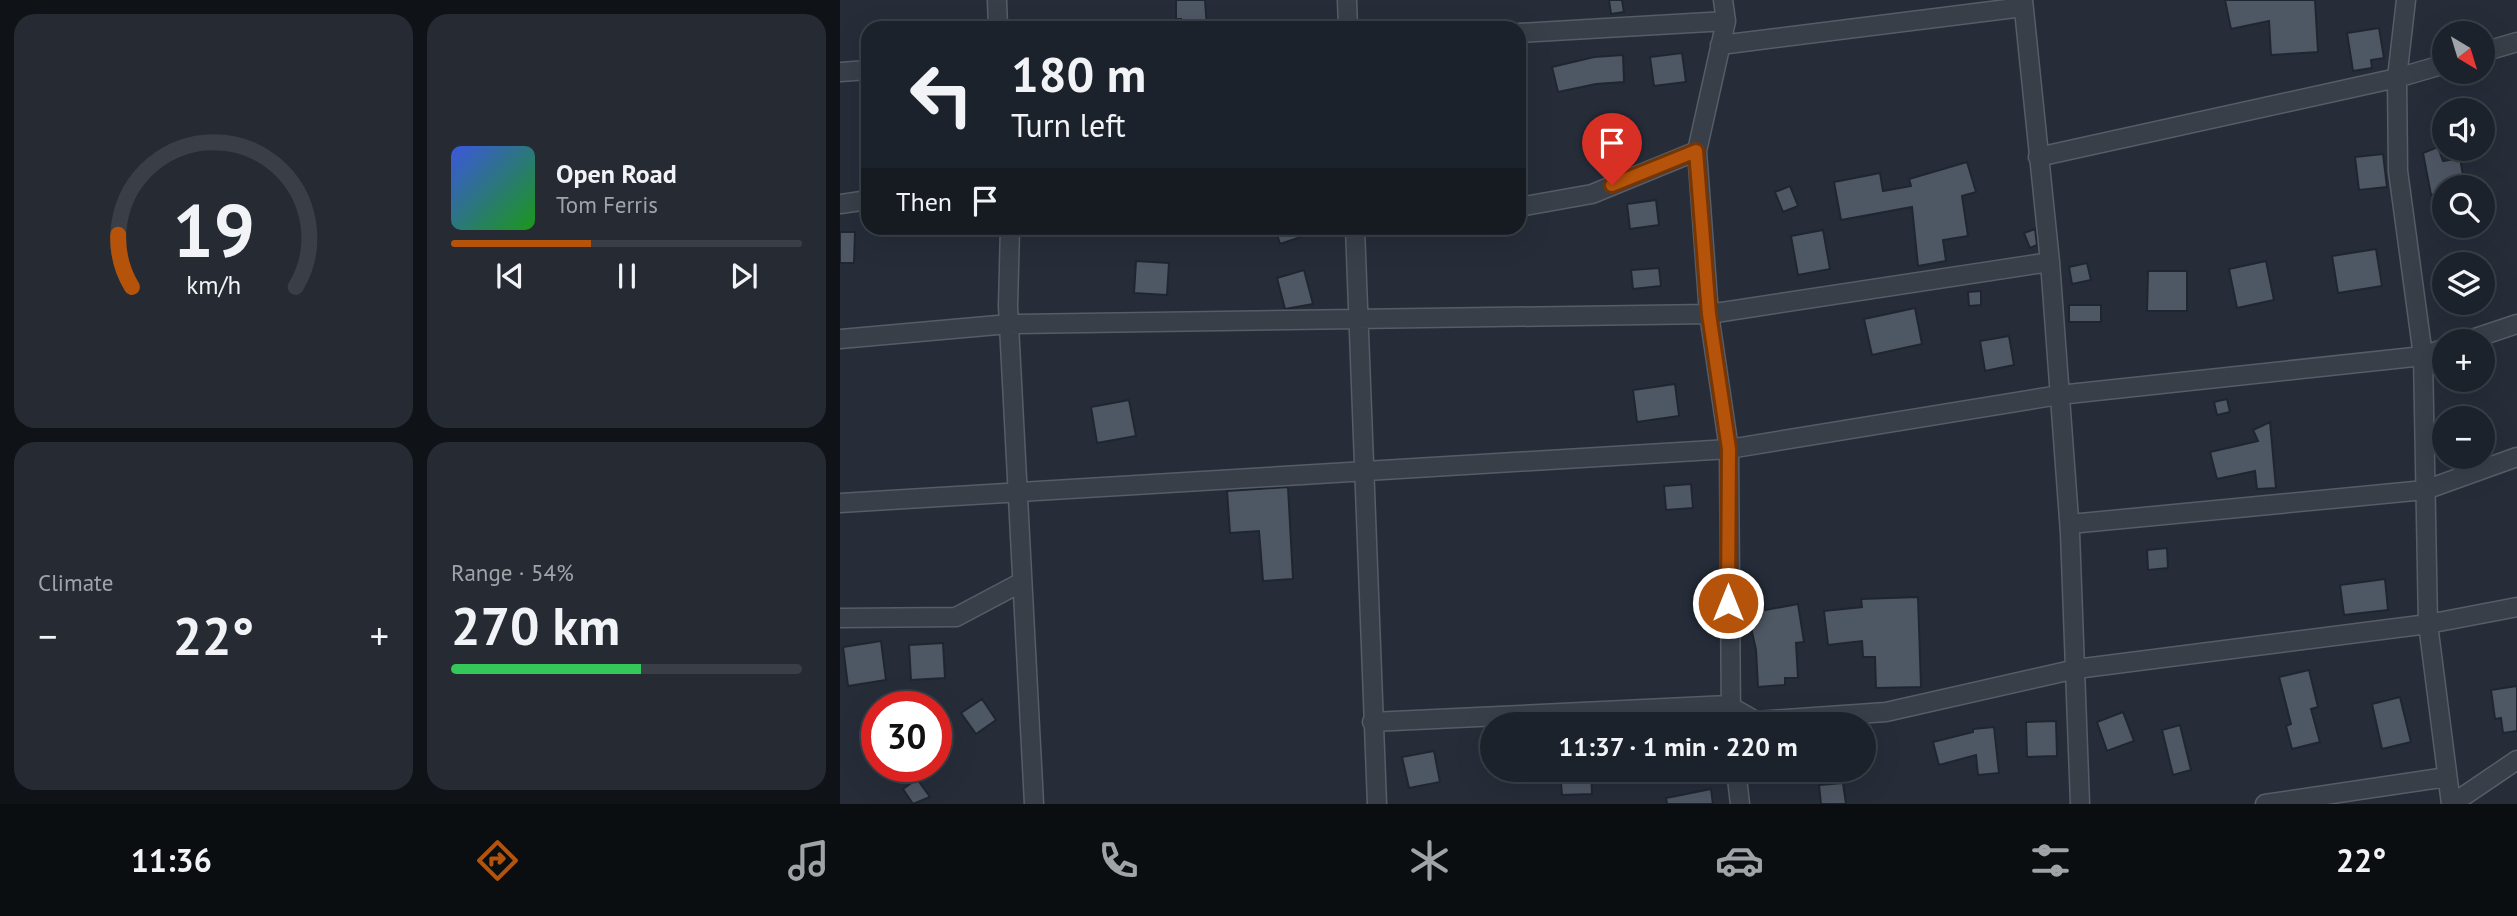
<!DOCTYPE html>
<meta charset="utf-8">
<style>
body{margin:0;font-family:"PT Sans",sans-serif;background:#252a33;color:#f1f3f6;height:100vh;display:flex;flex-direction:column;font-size:26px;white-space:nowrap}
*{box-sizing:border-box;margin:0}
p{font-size:23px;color:#a0a4a9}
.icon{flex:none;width:38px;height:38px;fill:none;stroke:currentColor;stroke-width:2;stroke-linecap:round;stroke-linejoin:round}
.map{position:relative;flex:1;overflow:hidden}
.side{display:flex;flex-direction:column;gap:14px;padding:14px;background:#0f1318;width:840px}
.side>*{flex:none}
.guide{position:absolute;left:21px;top:21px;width:665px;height:214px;border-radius:21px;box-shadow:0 7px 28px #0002,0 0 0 2px #3a3f47;background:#1c222b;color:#f1f3f6;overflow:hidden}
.needle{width:46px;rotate:142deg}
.buttons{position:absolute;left:1592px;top:21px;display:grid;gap:14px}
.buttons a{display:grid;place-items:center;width:63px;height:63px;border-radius:50%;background:#1c222b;box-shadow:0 7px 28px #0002,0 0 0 2px #3a3f47;font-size:35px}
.speed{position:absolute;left:21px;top:691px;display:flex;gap:14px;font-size:35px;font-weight:700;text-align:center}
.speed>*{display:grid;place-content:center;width:91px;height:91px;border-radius:50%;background:#1c222b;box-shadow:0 7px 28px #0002,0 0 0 2px #3a3f47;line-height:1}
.speed .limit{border:10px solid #d22;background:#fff;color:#111}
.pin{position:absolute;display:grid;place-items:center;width:60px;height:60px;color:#fff;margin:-72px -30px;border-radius:50% 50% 50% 0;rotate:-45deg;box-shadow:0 0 7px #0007}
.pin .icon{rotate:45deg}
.me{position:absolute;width:77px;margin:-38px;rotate:0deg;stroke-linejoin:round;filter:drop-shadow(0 0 5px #0008)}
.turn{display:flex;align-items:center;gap:24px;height:147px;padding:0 35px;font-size:32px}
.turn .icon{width:91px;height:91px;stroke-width:2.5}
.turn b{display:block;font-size:49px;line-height:60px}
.then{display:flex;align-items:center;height:66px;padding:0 35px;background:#0003;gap:14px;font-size:26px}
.big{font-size:52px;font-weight:700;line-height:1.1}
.side .widget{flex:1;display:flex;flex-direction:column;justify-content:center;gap:10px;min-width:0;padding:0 24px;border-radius:21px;background:#252a33}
.side .dial{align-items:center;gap:0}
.dial svg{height:182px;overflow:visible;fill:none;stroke:#3a3f47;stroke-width:7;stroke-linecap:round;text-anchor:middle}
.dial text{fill:#f1f3f6;stroke:none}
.song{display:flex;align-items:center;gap:21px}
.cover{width:84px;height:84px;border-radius:10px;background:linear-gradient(135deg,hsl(230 70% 55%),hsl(120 70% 35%))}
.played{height:7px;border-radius:4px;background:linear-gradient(90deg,#b45309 40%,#3a3f47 40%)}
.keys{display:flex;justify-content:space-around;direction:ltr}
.heat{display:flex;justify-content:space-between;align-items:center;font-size:38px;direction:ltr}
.charge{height:10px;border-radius:5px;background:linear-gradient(90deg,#34c759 54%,#3a3f47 0)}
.side .tiles{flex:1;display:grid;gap:14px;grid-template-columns:repeat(2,1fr)}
.trip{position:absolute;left:640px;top:712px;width:396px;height:70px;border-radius:35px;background:#1c222b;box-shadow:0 7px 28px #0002,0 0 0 2px #3a3f47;font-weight:700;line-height:70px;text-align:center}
.dock{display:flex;height:112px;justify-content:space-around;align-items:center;background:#0b0e11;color:#a0a4a9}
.dock .icon{width:49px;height:49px}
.dock .active{color:#b45309}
.dock b{font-size:32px;color:#f1f3f6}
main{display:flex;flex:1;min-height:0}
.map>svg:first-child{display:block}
.building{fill:#4e5764;stroke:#202630;stroke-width:2}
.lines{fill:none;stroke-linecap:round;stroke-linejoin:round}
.minor-casing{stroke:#575d67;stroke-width:21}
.minor{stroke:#393f49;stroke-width:18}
.route-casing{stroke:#753606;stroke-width:18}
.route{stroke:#b45309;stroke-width:12}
</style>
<main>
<section class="side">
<div class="tiles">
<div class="widget dial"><svg viewBox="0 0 100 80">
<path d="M14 69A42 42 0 1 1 86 69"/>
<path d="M14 69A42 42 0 0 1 8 46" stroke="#b45309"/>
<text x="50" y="56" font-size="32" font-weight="700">19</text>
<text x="50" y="72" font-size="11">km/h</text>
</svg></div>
<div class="widget">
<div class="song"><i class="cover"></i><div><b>Open Road</b><p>Tom Ferris</p></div></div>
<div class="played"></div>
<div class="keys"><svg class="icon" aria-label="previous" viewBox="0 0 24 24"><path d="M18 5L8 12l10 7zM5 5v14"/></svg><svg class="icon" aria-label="pause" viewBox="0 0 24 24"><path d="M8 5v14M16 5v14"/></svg><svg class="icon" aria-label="next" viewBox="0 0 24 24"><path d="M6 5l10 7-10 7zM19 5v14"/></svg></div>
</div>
<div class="widget"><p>Climate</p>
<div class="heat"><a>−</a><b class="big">22°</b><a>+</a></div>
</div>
<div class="widget"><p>Range · 54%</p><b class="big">270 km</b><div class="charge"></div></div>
</div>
</section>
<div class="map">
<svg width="1677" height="804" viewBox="0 0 1677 804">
<rect width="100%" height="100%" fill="#262d39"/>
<path class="building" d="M336,0H365L367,28H342L341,19H336Z
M769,0H782L784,12L771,14Z
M1385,0H1475L1478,52L1431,55L1429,21L1391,29Z
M1539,28L1544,58L1531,60L1532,68L1513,71L1507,33Z
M842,53L846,82L814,86L810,57Z
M783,55L784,82L756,84L718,92L712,67L754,57Z
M762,145H781V160H762Z
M1598,147L1603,161L1620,158L1625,187H1605V192L1591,195L1583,153Z
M1543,154L1547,187L1519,190L1515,157Z
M1127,162L1136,192L1122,196L1128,236L1103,240L1106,261L1078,266L1072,207L1001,220L994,182L1040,173L1043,191L1071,186L1069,179Z
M950,186L958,206L943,212L935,192Z
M816,200L819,225L790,229L787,204Z
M435,228H481L482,230L440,244Z
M1195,229L1197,245L1190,248L1184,233Z
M983,230L990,269L958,275L951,236Z
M0,232H15L14,263H0Z
M1536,249L1542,286L1498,293L1492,256Z
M296,261L329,263L327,295L294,293Z
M1426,261L1434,300L1397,308L1389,269Z
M1247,263L1251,280L1232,284L1229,267Z
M819,268L821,286L793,289L791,270Z
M464,270L473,304L445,309L437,278Z
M1308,271H1347V311H1307Z
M1141,291V305L1129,306L1128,292Z
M1229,305H1261V322H1229Z
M1075,308L1082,344L1032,355L1024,319Z
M1169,336L1174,365L1145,371L1140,341Z
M835,384L839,416L797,422L793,390Z
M1387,399L1390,412L1377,415L1374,402Z
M289,400L296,436L257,443L251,407Z
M1430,422L1436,488L1417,489L1415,471L1377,479L1370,452L1418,441L1413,430Z
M851,484L853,508L826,510L824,486Z
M448,487L453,579L423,581L419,531L390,533L387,491Z
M1327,548L1328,568L1308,570L1307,550Z
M1545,579L1548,610L1504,615L1500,585Z
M1078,597L1081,687L1036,688L1035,657H1023L1022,641L988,645L984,611L1022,607L1021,599Z
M924,602L925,610L958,604L964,642L956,643L958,678H945V685L918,687L916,650L906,605Z
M41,641L46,680L8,686L3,647Z
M103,643L105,678L71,680L69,645Z
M1469,670L1478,707L1471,709L1480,742L1452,749L1446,726L1451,724L1439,677Z
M1677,686V731L1663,733L1661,718L1655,719L1651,690Z
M1560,697L1571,742L1542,749L1532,704Z
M142,699L156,720L136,734L121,713Z
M1283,712L1294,741L1267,751L1257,722Z
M1216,721L1217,756L1187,757L1186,722Z
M1340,725L1351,770L1333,775L1322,730Z
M1154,727L1159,773L1138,775L1136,755L1099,765L1093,742L1133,732V729Z
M594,751L600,782L569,788L562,757Z
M720,770H751L752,794L722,795Z
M77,779L90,797L73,804L63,789Z
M1003,783L1006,804H981L979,785Z
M871,789L873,804H827L826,798Z"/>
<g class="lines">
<g class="minor-casing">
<path id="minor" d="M157,0L158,28
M507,0L508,28
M883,0L886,21L857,151L869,314L889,449L891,724
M1183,0L1210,262L1230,533L1240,804
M1566,0L1557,78L1558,171L1583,356L1588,624L1611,804
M679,33L886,21
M880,45L1183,7
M1643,52L1677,42
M0,72L28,70
M1198,157L1557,78L1605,64
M0,204L28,200
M679,207L752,194L857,151
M170,228L168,306L194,804
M515,228L537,804
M0,339L169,324L869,314L1210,262
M1626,341L1677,324
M0,503L889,449L1219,395L1583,356L1605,348
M1230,524L1585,490L1677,457
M0,618L116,617L182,582
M532,722L888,705L916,721L1046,712L1236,669L1588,624L1677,607
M896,770L900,804
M1425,804L1607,777
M1612,804L1677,760"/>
</g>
<use href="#minor" class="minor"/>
</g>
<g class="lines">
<g class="route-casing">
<path id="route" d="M772,185L856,151L869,314L889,449L888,603"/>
</g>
<use href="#route" class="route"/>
</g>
</svg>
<div class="buttons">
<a><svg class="needle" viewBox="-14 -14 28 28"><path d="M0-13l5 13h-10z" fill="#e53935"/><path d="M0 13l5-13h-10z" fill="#a0a4a9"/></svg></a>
<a><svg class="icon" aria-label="sound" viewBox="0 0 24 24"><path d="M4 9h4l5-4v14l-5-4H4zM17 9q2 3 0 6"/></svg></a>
<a><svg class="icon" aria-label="search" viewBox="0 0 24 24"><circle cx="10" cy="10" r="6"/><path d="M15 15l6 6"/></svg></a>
<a><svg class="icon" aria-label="layers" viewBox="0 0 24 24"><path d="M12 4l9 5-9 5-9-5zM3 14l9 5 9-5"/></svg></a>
<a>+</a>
<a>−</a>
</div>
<div class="speed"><div class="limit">30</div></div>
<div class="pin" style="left:772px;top:185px;background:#d93025"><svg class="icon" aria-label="arrive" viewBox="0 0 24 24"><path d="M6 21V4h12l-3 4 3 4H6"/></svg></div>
<svg class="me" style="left:888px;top:603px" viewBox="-20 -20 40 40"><circle r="17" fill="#b45309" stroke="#fff" stroke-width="3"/><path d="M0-11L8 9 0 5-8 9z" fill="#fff"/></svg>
<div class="trip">11:37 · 1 min · 220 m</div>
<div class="guide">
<div class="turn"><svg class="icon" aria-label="left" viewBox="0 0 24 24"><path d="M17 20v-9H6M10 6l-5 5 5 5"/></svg><div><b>180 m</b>Turn left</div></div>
<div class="then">Then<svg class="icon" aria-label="arrive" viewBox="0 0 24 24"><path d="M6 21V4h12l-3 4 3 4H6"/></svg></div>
</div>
</div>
</main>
<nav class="dock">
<b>11:36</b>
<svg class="icon active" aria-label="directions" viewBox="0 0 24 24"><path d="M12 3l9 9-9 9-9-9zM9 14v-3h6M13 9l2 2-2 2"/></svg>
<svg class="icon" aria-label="music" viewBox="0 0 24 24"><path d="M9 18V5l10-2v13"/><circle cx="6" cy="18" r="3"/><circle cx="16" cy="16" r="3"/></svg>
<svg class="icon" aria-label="phone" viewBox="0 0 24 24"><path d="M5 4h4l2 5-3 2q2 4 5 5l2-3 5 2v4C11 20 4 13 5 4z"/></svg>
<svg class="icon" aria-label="climate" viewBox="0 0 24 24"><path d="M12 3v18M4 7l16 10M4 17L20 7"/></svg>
<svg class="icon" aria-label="car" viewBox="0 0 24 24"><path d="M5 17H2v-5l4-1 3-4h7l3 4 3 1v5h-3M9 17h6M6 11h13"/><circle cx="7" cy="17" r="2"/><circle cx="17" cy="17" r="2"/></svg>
<svg class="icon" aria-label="filters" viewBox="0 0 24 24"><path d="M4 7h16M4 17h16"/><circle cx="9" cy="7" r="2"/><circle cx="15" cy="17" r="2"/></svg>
<b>22°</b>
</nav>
